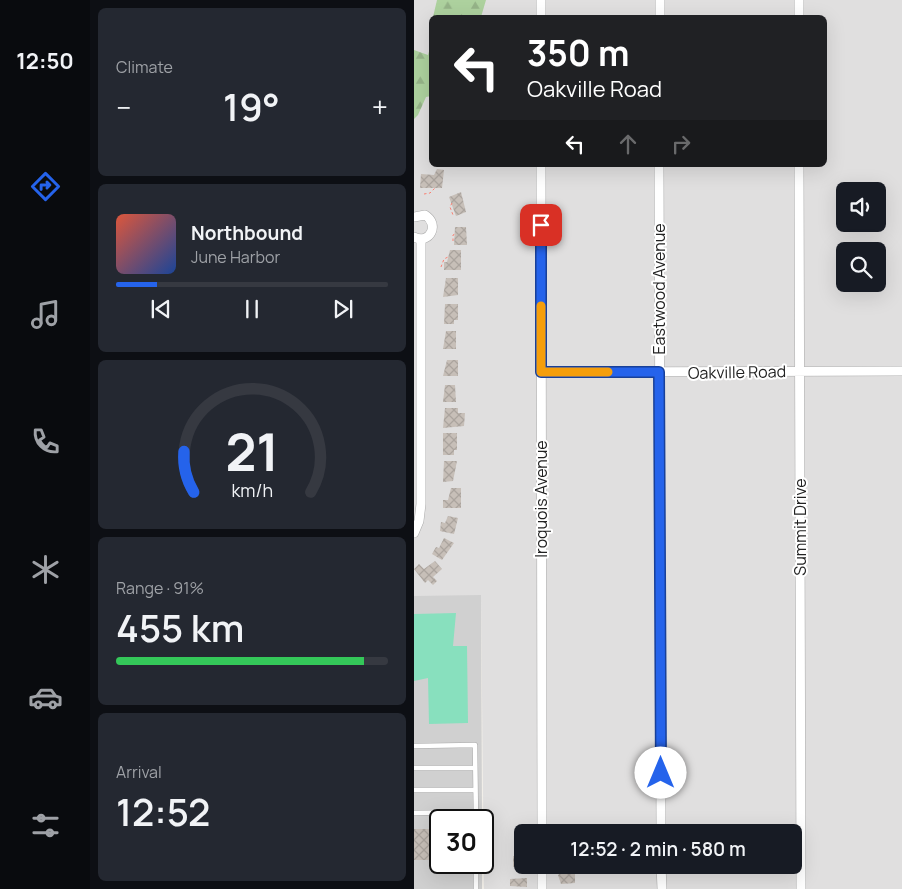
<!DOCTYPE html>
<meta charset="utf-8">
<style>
body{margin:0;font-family:Manrope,sans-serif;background:#242831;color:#f1f3f6;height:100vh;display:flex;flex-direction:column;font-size:19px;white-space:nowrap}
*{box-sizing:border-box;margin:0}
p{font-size:16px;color:#9ea1a6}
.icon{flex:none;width:28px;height:28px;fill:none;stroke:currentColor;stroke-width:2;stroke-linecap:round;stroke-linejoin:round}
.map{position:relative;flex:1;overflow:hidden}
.sheet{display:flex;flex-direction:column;gap:8px;padding:8px;background:#0d0f14;width:324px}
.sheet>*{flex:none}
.banner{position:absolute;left:15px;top:15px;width:398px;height:152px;border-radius:8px;box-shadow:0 5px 20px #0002;background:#202124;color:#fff;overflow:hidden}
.controls{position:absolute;left:422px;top:182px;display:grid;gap:10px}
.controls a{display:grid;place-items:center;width:50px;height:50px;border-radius:8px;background:#171b24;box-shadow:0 5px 20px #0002;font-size:25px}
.speed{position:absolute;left:15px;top:809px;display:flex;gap:10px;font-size:25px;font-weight:700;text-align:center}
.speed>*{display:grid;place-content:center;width:65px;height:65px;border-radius:50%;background:#171b24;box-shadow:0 5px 20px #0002;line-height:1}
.speed .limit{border:2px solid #111;border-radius:8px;background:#fff;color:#111}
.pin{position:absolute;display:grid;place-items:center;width:42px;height:42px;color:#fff;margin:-21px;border-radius:10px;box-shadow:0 2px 8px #0006}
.me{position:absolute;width:55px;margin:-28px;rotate:0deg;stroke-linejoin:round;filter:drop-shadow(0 0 4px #0008)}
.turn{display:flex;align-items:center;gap:18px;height:105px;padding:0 15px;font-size:22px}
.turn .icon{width:65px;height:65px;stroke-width:2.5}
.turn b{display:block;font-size:35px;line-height:42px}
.lanes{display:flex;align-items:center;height:48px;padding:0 15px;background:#0003;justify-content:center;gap:25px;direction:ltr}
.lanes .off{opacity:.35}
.big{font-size:38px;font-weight:600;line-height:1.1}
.sheet .tile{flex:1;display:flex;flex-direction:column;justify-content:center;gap:8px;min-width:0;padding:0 18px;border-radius:8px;background:#242831}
.sheet .dial{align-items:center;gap:0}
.dial svg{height:130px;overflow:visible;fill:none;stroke:#363941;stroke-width:7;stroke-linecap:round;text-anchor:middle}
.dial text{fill:#f1f3f6;stroke:none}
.song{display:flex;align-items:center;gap:15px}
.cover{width:60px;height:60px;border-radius:8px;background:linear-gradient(135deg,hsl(10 70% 55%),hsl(220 70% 35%))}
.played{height:5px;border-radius:2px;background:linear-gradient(90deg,#2563eb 15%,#363941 15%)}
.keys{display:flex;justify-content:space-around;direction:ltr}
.heat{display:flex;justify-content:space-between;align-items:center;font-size:28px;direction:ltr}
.charge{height:8px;border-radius:4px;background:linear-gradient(90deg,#34c759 91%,#363941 0)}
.trip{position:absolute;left:100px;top:824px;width:288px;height:50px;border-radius:8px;background:#171b24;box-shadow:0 5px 20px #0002;font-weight:600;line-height:50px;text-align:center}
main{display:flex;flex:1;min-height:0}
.menu{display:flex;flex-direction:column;width:90px;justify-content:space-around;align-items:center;background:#090b0e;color:#9ea1a6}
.menu .icon{width:35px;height:35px}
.menu .active{color:#2563eb}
.menu b{font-size:22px;color:#f1f3f6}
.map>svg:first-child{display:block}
.residential{fill:#e0dfdf;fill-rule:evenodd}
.religious{fill:#d0d0d0}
.forest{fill:url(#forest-firs)}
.pitch{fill:#88e0be}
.building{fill:url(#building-cross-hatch)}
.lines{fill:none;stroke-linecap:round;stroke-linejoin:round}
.lane-casing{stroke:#a9a9a9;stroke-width:5.5}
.street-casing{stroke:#a9a9a9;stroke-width:10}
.path{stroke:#fa8072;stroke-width:1;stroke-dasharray:2.5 2.5;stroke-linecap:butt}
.lane{stroke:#fff;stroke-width:4.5}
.street{stroke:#fff;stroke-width:9}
.route-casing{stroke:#184099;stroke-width:12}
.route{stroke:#2563eb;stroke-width:9}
.slow{stroke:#f59e0b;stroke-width:9}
.labels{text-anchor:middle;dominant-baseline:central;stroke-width:4;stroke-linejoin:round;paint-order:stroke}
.street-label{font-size:16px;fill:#222;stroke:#fff}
</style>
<main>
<nav class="menu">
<b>12:50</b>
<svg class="icon active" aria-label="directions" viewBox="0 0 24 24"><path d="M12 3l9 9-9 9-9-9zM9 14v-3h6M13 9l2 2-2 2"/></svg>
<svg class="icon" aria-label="music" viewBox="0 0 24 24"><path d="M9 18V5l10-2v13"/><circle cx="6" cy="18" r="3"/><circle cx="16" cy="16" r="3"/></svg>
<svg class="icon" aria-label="phone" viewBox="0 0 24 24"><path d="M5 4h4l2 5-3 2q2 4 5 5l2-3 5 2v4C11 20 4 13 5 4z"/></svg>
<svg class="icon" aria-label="climate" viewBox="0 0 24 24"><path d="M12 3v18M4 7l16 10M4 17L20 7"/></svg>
<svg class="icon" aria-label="car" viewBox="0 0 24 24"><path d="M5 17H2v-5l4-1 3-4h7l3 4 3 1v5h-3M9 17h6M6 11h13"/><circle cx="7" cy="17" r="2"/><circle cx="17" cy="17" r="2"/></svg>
<svg class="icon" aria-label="filters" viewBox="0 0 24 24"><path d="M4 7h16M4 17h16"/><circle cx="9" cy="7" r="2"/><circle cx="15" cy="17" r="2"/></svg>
</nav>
<section class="sheet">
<div class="tile"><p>Climate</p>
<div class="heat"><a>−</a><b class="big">19°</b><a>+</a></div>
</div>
<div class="tile">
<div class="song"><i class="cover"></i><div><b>Northbound</b><p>June Harbor</p></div></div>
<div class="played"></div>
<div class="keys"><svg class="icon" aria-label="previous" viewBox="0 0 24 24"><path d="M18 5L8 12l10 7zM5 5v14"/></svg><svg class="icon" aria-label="pause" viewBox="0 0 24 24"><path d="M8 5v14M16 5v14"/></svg><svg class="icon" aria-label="next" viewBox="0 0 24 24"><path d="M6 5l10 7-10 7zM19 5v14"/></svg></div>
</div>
<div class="tile dial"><svg viewBox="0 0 100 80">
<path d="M14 69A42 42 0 1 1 86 69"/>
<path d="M14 69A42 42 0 0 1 8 44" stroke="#2563eb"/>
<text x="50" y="56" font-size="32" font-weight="700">21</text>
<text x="50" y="72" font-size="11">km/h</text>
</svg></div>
<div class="tile"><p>Range · 91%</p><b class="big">455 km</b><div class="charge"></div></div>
<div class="tile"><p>Arrival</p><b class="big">12:52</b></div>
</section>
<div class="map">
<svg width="489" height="889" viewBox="0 0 489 889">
<defs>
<pattern id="forest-firs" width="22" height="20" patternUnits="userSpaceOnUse" patternTransform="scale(1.25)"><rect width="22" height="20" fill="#add19e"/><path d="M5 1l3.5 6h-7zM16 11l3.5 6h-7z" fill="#95b388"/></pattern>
<pattern id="building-cross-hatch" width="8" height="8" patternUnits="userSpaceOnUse" patternTransform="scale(1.25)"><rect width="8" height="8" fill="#c7bfb8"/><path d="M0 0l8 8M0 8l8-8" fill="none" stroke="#aba49e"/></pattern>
</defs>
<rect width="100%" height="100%" fill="#f2efe9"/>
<path class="residential" d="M0,0H488V889H70L67,596H0ZM18,18H410V165H18ZM431,191H464V224H431ZM431,251H464V284H431ZM109,832H379V865H109Z"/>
<path class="religious" d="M67,595L68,820H26V862L68,863V889H0V596Z"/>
<path class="forest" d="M23,0H72L67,17H19Z
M17,44V96L12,97L4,115L0,119V50L14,55Z"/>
<path class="pitch" d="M42,613L39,646H53L54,723L15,724L14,678L0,681V614Z"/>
<path class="building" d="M23,169L30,170L28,188H6L7,174L20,175Z
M47,192L52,212L42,216L35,197Z
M41,227H52L53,245H40Z
M36,250H47V270H30V262H33Z
M32,278H44V295L29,297Z
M31,304H44V320H40V324H30Z
M32,331H42V349H29Z
M33,360H44V376H29Z
M31,385H41L42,402H29Z
M31,408H44V413H51L50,426L29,428Z
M29,433H43V450H40V455H29Z
M30,461H43L39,481L29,482Z
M37,488H47V508H29V500H34Z
M34,516L44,518L40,534L26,531L27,522L31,523Z
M30,538L40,543L28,560L18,554L22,547L25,548Z
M21,561L28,569L19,577L23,581L19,585L14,580L11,583L0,569L5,564L10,569Z
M0,829H26V860H0Z
M100,839H109V849H100Z
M99,856H109L111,867H99Z
M147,873H161V883L147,884L144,875Z
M113,878V887L96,886V879Z"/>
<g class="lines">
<g class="lane-casing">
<path id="lane" d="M0,746L61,745L62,820
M0,768H61
M0,790H61
M0,813L62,812
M62,889V862"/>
</g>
<g class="street-casing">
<path id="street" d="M127,0V18
M385,0V18
M246,18V0
M127,165L128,832
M245,165L247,832
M385,165L387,889
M0,217L11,215C26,224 16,245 0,237
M127,372L489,371
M0,533L5,521L7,504V239
M128,865V889
M247,865L248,889"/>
</g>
<path class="path" d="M10,194L16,193L21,188
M38,203L36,207L39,215
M39,241V235L41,234
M27,267L30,259L34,257"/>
<use href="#lane" class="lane"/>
<use href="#street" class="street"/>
</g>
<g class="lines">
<g class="route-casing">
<path id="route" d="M127,225V372H245L247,773"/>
</g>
<use href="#route" class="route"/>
<path class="slow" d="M127,306V372H194"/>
</g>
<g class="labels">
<g class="street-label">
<text transform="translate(245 289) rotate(-90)">Eastwood Avenue</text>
<text transform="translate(323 372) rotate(-1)">Oakville Road</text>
<text transform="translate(127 499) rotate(-90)">Iroquois Avenue</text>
<text transform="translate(386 527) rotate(-90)">Summit Drive</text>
</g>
</g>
</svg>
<div class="controls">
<a><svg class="icon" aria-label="sound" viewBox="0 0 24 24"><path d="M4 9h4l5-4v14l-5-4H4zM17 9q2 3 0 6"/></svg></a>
<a><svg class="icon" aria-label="search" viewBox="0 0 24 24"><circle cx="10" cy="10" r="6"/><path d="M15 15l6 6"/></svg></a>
</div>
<div class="speed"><div class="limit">30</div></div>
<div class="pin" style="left:127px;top:225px;background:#d93025"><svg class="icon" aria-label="arrive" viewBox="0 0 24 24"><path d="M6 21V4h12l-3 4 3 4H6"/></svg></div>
<svg class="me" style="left:247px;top:773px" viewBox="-20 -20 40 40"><circle r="19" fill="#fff"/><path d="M0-13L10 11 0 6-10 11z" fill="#2563eb"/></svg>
<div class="trip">12:52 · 2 min · 580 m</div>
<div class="banner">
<div class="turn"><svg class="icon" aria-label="left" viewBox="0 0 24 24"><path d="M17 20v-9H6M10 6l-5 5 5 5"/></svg><div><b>350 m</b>Oakville Road</div></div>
<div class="lanes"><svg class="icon" aria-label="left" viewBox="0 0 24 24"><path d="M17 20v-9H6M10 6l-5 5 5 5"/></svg><svg class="icon off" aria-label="ahead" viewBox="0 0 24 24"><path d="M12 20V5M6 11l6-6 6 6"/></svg><svg class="icon off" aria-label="right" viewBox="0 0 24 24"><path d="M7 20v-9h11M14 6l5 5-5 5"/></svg></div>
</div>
</div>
</main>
